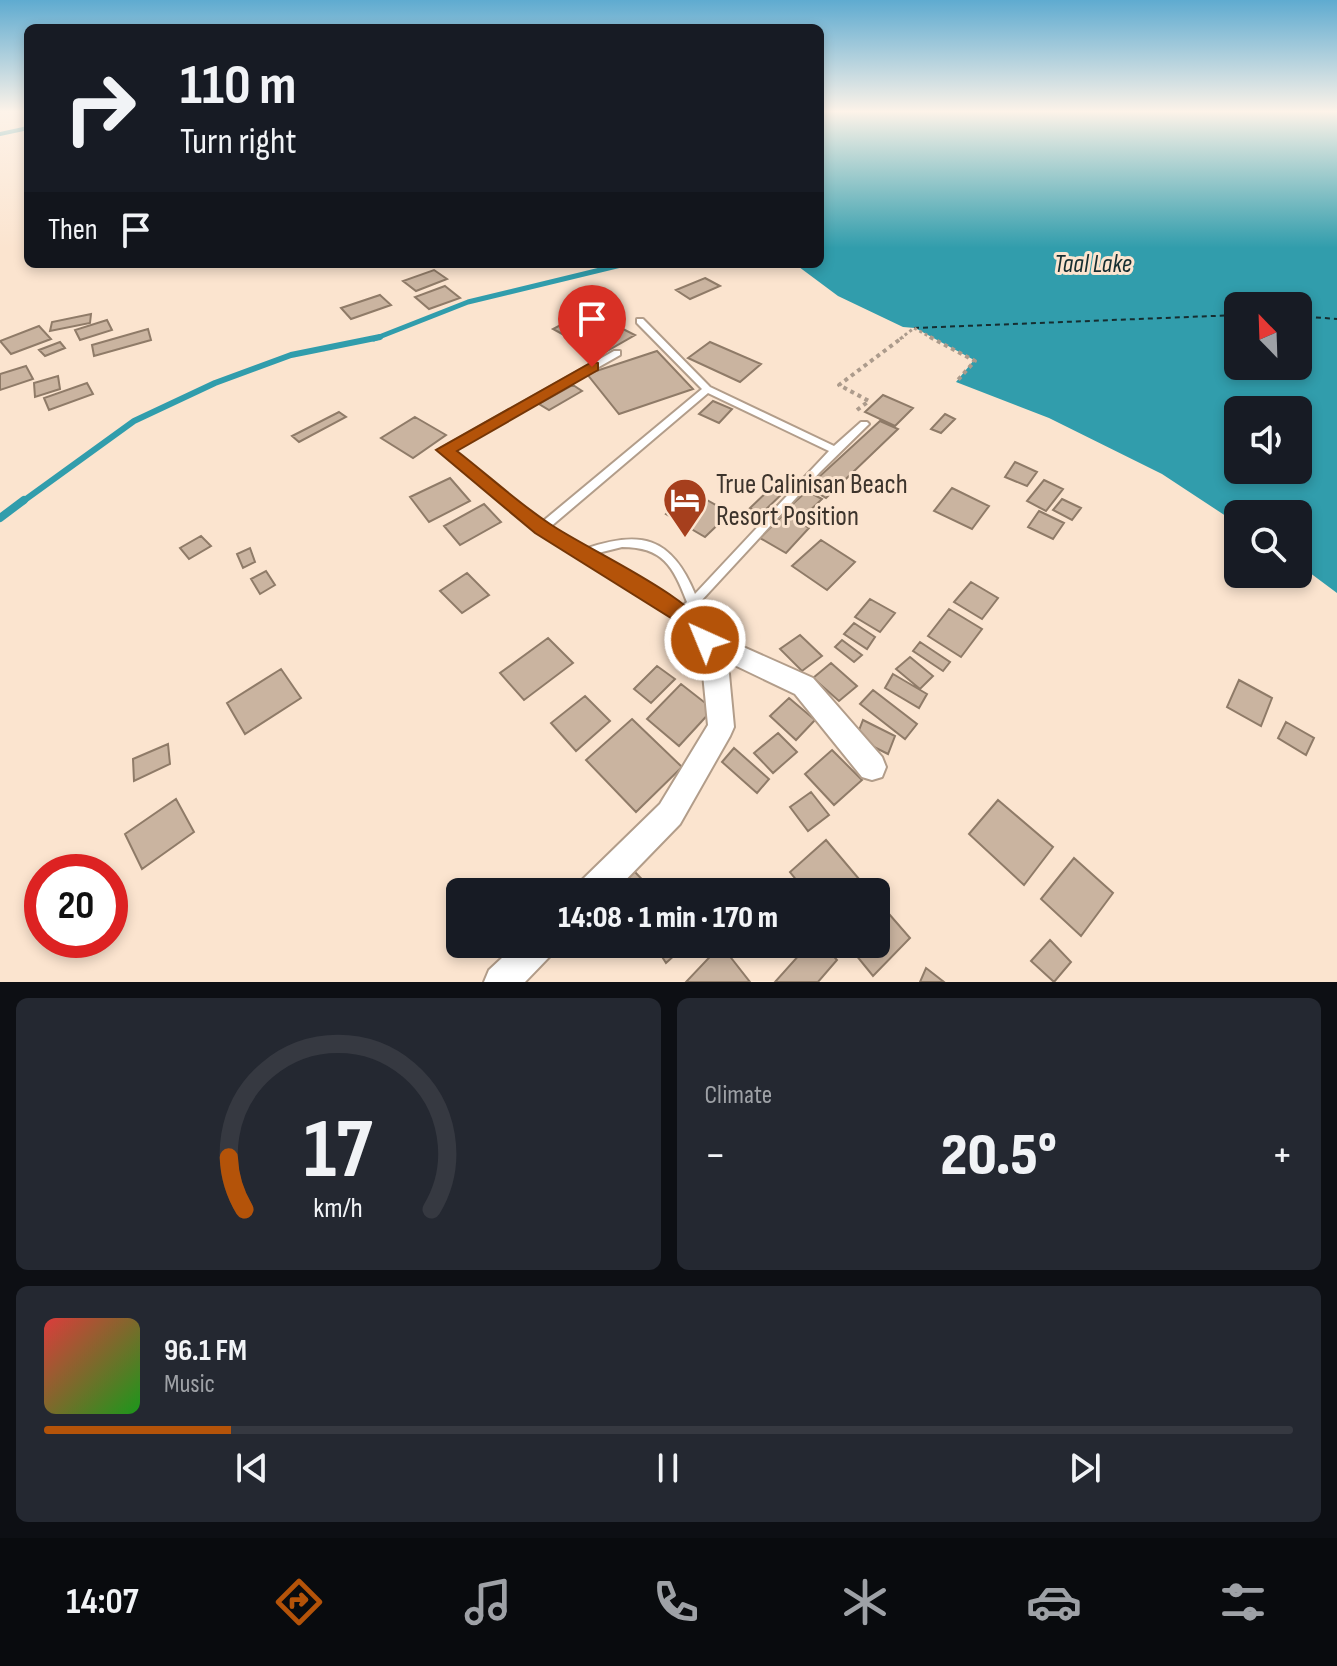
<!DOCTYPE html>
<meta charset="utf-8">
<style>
body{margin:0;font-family:"Sofia Sans Condensed",sans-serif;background:#242831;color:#f1f3f6;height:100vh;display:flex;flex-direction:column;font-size:30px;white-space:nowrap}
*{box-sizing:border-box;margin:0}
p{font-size:26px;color:#9ea1a6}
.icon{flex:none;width:44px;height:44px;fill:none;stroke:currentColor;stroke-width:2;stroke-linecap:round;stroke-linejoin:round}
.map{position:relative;height:982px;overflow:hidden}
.side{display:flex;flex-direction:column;gap:16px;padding:16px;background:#0d0f14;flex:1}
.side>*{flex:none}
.top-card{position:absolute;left:24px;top:24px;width:800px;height:244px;border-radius:12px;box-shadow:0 4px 12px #0003;background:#171b24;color:#f1f3f6;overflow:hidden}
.needle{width:52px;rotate:337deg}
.fabs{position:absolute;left:1224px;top:292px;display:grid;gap:16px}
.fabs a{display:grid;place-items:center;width:88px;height:88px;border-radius:12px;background:#171b24;box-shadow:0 4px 12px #0003;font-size:40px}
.speed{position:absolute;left:24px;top:854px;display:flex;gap:16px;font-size:40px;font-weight:700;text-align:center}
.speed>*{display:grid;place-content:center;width:104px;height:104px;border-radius:50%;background:#171b24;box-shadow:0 4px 12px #0003;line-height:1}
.speed .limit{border:12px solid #d22;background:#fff;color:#111}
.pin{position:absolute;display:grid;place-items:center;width:68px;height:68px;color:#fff;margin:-82px -34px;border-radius:50% 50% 50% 0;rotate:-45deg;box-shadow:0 0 8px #0007}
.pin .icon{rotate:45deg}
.me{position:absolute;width:88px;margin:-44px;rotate:316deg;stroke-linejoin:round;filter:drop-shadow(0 0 6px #0008)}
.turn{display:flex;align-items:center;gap:28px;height:168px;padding:0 24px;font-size:36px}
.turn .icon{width:104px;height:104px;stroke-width:2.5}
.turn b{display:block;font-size:56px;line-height:68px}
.then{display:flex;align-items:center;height:76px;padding:0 24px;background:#0003;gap:16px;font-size:30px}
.big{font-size:60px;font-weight:800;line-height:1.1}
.side .card{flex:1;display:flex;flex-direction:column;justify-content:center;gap:12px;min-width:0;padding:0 28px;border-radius:12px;background:#242831}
.side .dial{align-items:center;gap:0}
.dial svg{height:208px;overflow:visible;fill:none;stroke:#363941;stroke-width:7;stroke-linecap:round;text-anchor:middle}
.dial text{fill:#f1f3f6;stroke:none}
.song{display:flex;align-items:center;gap:24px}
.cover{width:96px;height:96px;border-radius:12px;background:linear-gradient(135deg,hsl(0 70% 55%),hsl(120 70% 35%))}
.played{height:8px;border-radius:4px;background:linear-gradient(90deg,#b45309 15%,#363941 15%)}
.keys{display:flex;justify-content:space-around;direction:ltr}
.heat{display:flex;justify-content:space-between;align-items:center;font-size:44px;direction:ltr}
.side .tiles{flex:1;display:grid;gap:16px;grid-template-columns:1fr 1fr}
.card:last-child{grid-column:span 2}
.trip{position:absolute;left:446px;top:878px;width:444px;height:80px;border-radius:12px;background:#171b24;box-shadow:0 4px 12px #0003;font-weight:800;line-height:80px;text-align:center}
.tab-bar{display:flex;height:128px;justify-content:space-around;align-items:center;background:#090b0e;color:#9ea1a6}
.tab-bar .icon{width:56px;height:56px}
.tab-bar .active{color:#b45309}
.tab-bar b{font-size:36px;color:#f1f3f6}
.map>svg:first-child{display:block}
.water{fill:#319dac;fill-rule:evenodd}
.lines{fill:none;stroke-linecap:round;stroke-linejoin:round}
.stream-far3{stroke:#319dac;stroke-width:4}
.stream-far2{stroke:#319dac;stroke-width:5}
.stream-far1{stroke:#319dac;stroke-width:6}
.stream{stroke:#319dac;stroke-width:8}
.ferry{stroke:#162e31;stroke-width:2;stroke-dasharray:5 4;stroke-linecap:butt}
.building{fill:#cab4a0;stroke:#8f7b68;stroke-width:2}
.service-casing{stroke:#b29d8a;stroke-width:4}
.minor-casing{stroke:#b29d8a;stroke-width:4}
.path-far1{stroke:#ac9b8c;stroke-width:3;stroke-dasharray:3 3;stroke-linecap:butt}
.path{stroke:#ac9b8c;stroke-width:4;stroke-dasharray:4 4;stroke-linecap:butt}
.service{fill:#fff;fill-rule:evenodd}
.minor{fill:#fff;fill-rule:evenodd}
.route{fill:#b45309;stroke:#753606;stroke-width:2}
.labels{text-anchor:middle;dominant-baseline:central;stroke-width:6;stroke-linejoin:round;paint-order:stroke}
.far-water-label{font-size:26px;font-style:italic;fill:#162e31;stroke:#fbe4cf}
.poi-label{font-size:28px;fill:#3d342c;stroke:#fbe4cf;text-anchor:start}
</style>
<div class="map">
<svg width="1337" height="982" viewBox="0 0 1337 982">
<rect width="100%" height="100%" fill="#fbe4cf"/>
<path class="water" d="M820,111H1337V593L1298,564V514H1238V524L1162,474L1049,418L956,382L974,360L915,328L903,327L838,296L795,264H820ZM1238,306H1298V366H1238ZM1238,410H1298V470H1238Z"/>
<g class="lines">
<path class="stream-far3" d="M0,134L28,128"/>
<path class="stream-far2" d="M374,339L468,302L625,264"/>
<path class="stream-far1" d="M22,502L134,421L215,383L291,355L380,337"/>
<path class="stream" d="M0,518L24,500"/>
<path class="ferry" d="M1298,316L1337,319
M914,328L1238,315"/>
</g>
<path class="building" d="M434,270L447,279L416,291L403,281Z
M705,278L720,286L690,299L676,290Z
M445,286L460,298L429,309L415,297Z
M380,295L391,305L351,319L341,308Z
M91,314L90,323L50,331L52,322Z
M574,318L596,330L575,341L553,329Z
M107,320L112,330L80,340L75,330Z
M615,325L635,335L600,355L581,344Z
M39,326L51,339L11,354L0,341Z
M148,329L151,340L94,356L92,345Z
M60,342L65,348L45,356L39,350Z
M710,342L761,364L740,382L688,358Z
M657,351L693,389L619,414L587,374Z
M26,366L33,379L0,390V374Z
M58,376L60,389L35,397L34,383Z
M87,383L93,394L49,410L44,398Z
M573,385L582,391L549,410L539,404Z
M883,395L913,408L895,426L865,412Z
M713,401L732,409L719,423L699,414Z
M339,412L346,417L299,442L292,436Z
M945,414L955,419L941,433L931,429Z
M415,417L446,435L413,458L381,438Z
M880,421L898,429L826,498L808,487Z
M1015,462L1037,472L1027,486L1005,477Z
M450,478L470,501L429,522L410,497Z
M1044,480L1063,489L1046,511L1027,501Z
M772,487L783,493L761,514L750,508Z
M952,488L989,506L972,529L934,511Z
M691,491L730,513L705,537L666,514Z
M807,491L822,499L801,519L786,510Z
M1062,499L1081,508L1072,520L1053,510Z
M484,504L501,522L460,545L444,526Z
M1039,511L1064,523L1053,539L1028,527Z
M784,514L809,528L786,553L760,538Z
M201,536L211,546L189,559L180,548Z
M821,540L855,562L827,590L792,566Z
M250,548L255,562L243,568L237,554Z
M266,571L275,585L260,594L251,579Z
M467,573L489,595L462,613L440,591Z
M971,582L998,598L982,619L954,602Z
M870,599L895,613L880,632L855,617Z
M949,609L982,629L961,657L928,636Z
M854,623L875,637L867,649L844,634Z
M800,635L822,656L802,671L780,649Z
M548,638L573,663L524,700L500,673Z
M842,640L862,655L854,662L835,647Z
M920,642L950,662L943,671L913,651Z
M910,657L933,676L920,689L896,669Z
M831,663L857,686L839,701L813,678Z
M657,666L675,679L651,703L634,689Z
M281,669L301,698L245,734L227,703Z
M893,674L927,694L919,708L885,688Z
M1239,680L1272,698L1261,726L1227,707Z
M681,684L713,709L679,746L647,719Z
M873,690L917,724L905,739L860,704Z
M585,696L610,721L576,751L551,723Z
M789,698L815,720L796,740L770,716Z
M632,719L682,767L636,812L586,760Z
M863,720L895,736L888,754L856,738Z
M1286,722L1314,738L1306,755L1278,738Z
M778,733L797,752L773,773L754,753Z
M168,744L170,764L134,781L133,759Z
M734,748L769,779L757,793L722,762Z
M832,750L862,780L834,805L805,774Z
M811,792L829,815L808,831L790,807Z
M176,799L194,832L142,869L125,834Z
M998,800L1053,847L1024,885L969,834Z
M826,840L870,892H806L790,872Z
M1074,858L1113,893L1081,936L1041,899Z
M634,871L654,892H616Z
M876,899L910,938L873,976L847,944H876Z
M1050,940L1071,962L1054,982L1031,961Z
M654,944H687L666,963Z
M809,944H823L837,960L818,982H775Z
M721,945L750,982H686Z
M926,968L944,982H920Z"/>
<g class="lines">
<g class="service-casing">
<path id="service" d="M637,319H643L710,387L834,446L861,422H867L869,424L820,472L689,614L709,636L711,640L709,644L705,645L701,644L678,617L538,531L440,450L442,448L614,351H620V355L452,450L542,522L702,389L637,323ZM708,393L829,451L695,594C671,536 640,530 585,549L549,528ZM622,547C663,547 673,566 687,602L681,607L594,554Z"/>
</g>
<g class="minor-casing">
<path id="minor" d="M705,630L813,678L882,757L886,767L882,777L872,780L862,777L795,694L724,660L729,674L734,727L730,736L680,824L614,892H576L581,881L660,804L708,725L703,674L693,640L696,633Z
M517,944H556L551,955L525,982H484L489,970Z"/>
</g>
<path class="path-far1" d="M900,339L914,328L934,339"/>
<path class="path" d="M930,337L975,361L956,382
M857,410L869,401L839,385L903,337"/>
<use href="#service" class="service"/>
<use href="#minor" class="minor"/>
</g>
<linearGradient id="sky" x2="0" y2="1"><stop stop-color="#5fabd0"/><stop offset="0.45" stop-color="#fdf3e9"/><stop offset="1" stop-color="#fdf3e9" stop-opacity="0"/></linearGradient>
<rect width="1337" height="248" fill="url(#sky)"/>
<path class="route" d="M592,362L598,363V370L457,451C488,475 517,502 550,524C593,553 695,596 716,640L713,647L705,650L697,647L674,620L535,533L436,450Z"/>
<defs>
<g id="hotel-pin" transform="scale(2.3)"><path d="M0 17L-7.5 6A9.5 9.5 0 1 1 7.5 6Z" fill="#a63f1d" stroke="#fbe4cf"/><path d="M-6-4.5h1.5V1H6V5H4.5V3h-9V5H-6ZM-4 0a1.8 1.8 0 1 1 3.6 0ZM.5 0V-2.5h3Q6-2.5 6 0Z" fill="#fff"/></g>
</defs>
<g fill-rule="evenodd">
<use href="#hotel-pin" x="685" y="500"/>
</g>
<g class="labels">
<g class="far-water-label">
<text x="1093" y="264">Taal Lake</text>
</g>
<g class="poi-label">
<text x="716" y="484">True Calinisan Beach<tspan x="716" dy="32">Resort Position</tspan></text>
</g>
</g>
</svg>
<div class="fabs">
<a><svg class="needle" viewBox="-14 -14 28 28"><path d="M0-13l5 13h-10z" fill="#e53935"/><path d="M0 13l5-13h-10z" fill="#9ea1a6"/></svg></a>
<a><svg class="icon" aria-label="sound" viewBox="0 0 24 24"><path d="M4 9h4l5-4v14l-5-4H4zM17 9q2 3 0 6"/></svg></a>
<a><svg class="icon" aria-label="search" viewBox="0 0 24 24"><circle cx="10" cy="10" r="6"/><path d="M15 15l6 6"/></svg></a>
</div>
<div class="speed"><div class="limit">20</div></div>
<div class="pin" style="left:592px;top:367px;background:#d93025"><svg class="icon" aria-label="arrive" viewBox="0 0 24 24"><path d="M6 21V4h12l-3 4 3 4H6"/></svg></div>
<svg class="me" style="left:705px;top:640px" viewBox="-20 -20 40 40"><circle r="17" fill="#b45309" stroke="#fff" stroke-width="3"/><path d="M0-11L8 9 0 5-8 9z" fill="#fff"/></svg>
<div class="trip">14:08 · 1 min · 170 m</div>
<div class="top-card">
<div class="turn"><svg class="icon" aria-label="right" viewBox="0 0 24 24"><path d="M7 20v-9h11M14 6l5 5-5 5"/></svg><div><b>110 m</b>Turn right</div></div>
<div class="then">Then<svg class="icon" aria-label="arrive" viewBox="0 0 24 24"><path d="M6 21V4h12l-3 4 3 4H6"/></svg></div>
</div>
</div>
<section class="side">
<div class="tiles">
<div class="card dial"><svg viewBox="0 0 100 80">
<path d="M14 69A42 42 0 1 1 86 69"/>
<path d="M14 69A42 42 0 0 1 8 49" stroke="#b45309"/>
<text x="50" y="56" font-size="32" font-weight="700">17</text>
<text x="50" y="72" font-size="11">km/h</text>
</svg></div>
<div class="card"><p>Climate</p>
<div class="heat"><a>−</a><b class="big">20.5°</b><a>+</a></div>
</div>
<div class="card">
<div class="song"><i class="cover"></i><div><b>96.1 FM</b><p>Music</p></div></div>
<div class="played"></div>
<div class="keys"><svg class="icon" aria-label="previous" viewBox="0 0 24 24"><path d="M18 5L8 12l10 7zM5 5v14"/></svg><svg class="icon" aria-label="pause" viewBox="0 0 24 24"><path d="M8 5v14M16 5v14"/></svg><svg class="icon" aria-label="next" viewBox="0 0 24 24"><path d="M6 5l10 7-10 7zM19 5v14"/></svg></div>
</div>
</div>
</section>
<nav class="tab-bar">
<b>14:07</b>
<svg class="icon active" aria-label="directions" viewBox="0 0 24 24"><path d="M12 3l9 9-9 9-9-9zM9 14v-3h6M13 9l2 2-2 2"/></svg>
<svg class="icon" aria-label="music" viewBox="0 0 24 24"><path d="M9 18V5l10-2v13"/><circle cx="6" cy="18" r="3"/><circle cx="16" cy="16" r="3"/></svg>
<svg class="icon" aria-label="phone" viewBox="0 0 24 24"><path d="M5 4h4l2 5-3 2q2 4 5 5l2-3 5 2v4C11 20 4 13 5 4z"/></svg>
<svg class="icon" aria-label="climate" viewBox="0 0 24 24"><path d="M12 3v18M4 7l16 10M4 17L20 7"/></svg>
<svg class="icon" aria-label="car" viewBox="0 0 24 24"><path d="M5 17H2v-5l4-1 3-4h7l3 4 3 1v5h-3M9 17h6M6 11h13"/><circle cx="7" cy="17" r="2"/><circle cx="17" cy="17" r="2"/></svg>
<svg class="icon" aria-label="filters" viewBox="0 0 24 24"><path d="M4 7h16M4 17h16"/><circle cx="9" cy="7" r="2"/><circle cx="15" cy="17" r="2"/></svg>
</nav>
